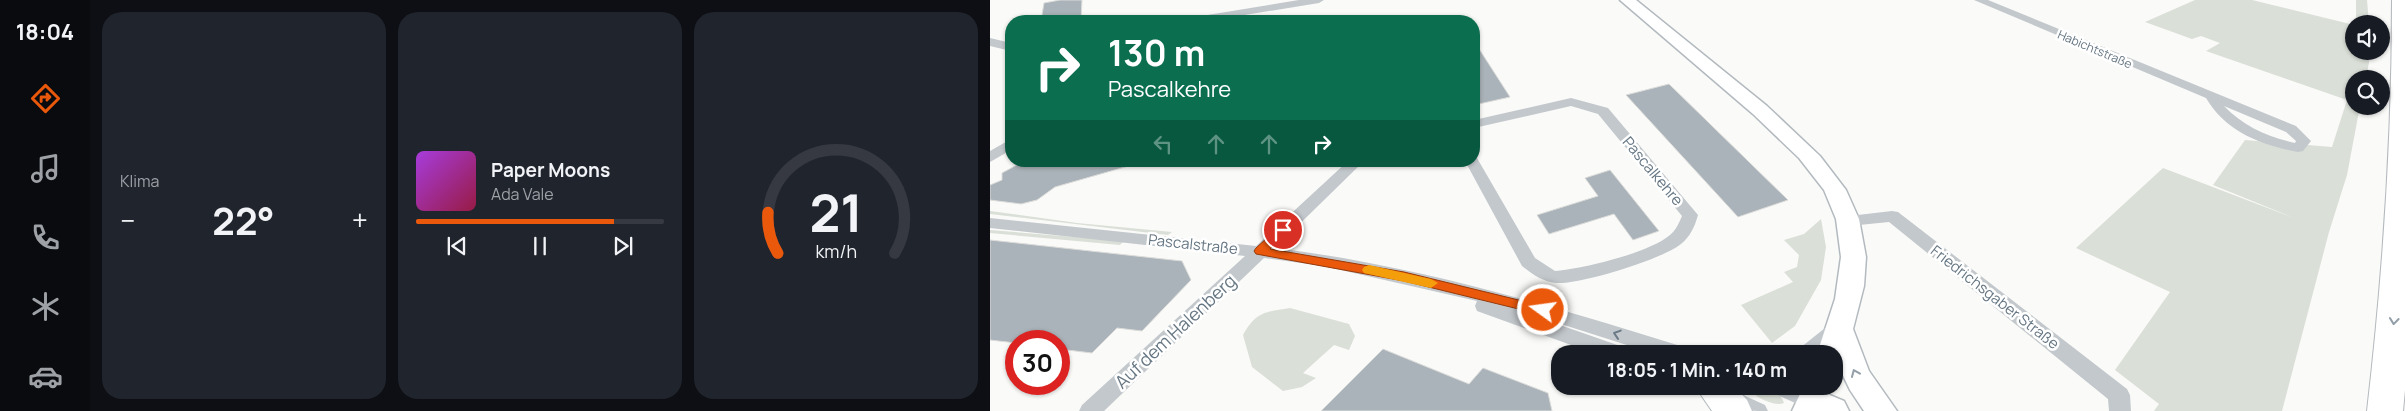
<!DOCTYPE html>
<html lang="de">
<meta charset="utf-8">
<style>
body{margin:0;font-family:Manrope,sans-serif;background:#20242c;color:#f1f3f6;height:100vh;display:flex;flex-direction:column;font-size:19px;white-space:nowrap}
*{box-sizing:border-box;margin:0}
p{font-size:16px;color:#9ea1a6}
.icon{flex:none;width:28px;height:28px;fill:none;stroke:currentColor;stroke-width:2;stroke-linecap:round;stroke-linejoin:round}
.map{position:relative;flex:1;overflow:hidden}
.drawer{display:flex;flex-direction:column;gap:12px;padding:12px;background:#0d0f14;width:900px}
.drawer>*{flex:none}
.banner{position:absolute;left:15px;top:15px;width:475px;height:152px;border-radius:20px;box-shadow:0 1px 4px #0004;background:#0b6e4f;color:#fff;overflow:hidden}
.fabs{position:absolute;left:1355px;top:15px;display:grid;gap:10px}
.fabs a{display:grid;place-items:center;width:45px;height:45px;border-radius:50%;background:#171b24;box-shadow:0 1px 4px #0004;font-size:25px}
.speed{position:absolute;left:15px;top:330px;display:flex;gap:10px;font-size:25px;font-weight:700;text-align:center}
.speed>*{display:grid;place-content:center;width:65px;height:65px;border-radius:50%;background:#171b24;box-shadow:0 1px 4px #0004;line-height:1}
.speed .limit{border:8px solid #d22;background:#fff;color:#111}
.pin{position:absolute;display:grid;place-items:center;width:42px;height:42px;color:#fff;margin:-21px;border:2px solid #fff;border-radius:50%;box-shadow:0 1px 5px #0007}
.me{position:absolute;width:55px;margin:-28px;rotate:284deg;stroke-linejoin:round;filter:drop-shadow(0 0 4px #0008)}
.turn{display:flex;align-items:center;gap:18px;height:105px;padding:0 20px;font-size:22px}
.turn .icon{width:65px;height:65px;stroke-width:2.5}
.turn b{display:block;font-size:35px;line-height:42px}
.lanes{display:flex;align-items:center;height:48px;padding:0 20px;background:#0003;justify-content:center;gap:25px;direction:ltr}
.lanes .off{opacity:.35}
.big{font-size:38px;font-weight:700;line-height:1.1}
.drawer .widget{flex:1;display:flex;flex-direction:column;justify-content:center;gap:8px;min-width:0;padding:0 18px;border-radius:20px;background:#20242c}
.drawer .dial{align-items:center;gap:0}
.dial svg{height:130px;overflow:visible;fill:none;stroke:#363941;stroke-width:7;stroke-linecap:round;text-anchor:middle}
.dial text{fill:#f1f3f6;stroke:none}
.song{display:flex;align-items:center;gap:15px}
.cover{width:60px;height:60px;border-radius:8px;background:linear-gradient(135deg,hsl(280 70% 55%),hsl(340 70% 35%))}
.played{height:5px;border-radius:2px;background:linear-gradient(90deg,#ea580c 80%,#363941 80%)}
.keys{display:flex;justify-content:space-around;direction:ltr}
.heat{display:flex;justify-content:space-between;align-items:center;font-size:28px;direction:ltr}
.drawer .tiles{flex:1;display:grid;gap:12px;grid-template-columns:repeat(3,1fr)}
.trip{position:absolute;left:561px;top:345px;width:292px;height:50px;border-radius:20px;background:#171b24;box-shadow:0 1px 4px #0004;font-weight:700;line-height:50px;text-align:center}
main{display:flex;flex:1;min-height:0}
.menu{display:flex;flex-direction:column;width:90px;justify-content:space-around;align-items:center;background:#090b0e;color:#9ea1a6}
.menu .icon{width:35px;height:35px}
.menu .active{color:#ea580c}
.menu b{font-size:22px;color:#f1f3f6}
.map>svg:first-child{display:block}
.green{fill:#dadfd7}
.building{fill:#aab3b9;stroke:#dcdcda}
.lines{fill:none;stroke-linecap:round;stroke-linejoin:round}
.secondary-casing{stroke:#b3babf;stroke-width:3}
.primary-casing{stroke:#b5babe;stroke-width:3}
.motorway-casing{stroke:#b4b9bd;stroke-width:2}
.minor{fill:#c3c8cc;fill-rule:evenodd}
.secondary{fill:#fff;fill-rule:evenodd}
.primary{fill:#fff;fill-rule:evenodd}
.motorway{fill:#fff;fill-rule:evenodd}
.oneway{stroke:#939fa8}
.oneway2{stroke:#6a7a87}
.route{fill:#ea580c;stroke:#983908}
.slow{fill:#f59e0b}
.labels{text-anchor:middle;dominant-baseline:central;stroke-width:5;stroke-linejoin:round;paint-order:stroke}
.far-street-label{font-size:12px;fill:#657683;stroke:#fff}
.street-label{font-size:15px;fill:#657683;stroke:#fff}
.near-street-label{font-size:18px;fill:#657683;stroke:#fff}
</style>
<main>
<nav class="menu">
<b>18:04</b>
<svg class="icon active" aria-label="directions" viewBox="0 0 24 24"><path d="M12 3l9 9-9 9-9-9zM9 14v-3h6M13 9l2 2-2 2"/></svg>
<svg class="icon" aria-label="music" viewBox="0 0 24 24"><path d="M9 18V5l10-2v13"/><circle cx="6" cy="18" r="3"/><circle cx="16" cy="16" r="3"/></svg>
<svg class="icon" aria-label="phone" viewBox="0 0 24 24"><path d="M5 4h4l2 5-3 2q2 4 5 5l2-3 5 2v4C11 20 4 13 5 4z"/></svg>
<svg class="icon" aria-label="climate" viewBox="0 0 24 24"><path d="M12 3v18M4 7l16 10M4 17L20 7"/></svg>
<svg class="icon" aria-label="car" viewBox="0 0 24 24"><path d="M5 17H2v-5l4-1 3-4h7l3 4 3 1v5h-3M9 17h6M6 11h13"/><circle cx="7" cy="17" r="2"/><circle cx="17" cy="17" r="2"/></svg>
</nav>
<section class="drawer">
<div class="tiles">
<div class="widget"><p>Klima</p>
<div class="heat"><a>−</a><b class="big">22°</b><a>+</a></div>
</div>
<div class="widget">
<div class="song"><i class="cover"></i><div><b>Paper Moons</b><p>Ada Vale</p></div></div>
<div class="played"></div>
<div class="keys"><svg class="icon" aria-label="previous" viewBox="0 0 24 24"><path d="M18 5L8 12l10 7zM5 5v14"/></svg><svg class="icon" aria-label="pause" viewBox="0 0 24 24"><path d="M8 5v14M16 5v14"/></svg><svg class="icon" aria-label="next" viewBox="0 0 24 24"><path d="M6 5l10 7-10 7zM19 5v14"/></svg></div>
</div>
<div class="widget dial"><svg viewBox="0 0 100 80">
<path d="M14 69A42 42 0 1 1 86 69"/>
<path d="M14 69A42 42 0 0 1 8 44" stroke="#ea580c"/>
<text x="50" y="56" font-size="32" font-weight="700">21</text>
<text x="50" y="72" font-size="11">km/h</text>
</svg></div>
</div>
</section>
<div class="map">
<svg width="1415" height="411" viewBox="0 0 1415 411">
<rect width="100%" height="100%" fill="#fafaf8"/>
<path class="green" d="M1205,0H1262L1364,25V51H1381L1376,79H1364V106H1370L1357,175L1339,232L1292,411H1164L1169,404L1125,370L1180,292L1086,248L1173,168L1304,218L1223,185L1255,140L1342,147L1357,100L1216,51L1230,43L1211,36L1202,39L1155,22Z
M1366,0H1377L1379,24H1366Z
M0,211L87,223L182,232L178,235L0,214Z
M831,219L836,247L831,280L805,326L782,343L751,305L803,282L794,272L807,267L809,255L794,240L814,234Z
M0,230L134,241L130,245L0,233Z
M300,308L359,324L365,336L359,350L344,345L313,373L326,378L312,387L293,391L262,367L253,335C266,312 275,312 300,308Z
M751,386C765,386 789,387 794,403C782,408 762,393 751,386Z"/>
<path class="building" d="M70,0H92L91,21H51L54,3Z
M484,41L520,97L489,104L484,95Z
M679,84L798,200L748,217L636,95Z
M34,161H141L142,165L65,187L47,200L31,204L0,200V185L12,180V173Z
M620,170L669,231L643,240L624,214L559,234L547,215L608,196L595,178Z
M0,240L192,261L201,280L152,331L127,328L102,353L69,349V341H26V343L0,340Z
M393,349L479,384L493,368L558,393L562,411H331Z"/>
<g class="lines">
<g class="secondary-casing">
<path id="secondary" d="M630,0H646L777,106L830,156L856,190L869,219L876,257L874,286L863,329L879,371L907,411H874L860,390L847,363L845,364V354H827L845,299L851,257L846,219L834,190L809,158L763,114Z"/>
</g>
<g class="primary-casing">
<path id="primary" d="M823,388L854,401L859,411H802L811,392Z"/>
</g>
<g class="motorway-casing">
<path id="motorway" d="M1402,0H1415V390L1413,411H1377C1393,274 1402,138 1402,0Z
M712,386H744L757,400L762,411H722L709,392Z"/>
</g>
<path class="minor" d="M309,0H334L329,3L218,21H193L199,18Z
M984,0H998L1306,126L1321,141L1313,151L1308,152C1271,145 1236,132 1216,98ZM1234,106L1296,132L1306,141L1305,143C1278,137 1253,126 1234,106Z
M0,38L21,43V51L0,46Z
M581,98L618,108L708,215C705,226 700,237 691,244C673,259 589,285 566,283C553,282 542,274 532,266L475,161H484V157L487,158L545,258L565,271C592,269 659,253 680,235C686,230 689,223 692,216L608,114L581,106L484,128V120Z
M21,139V150L0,162V151Z
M358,161H374L285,248C425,265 562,306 697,348L700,354H665L530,311L636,348L639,354H606L487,311L485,306L487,301L333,266L274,258L114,411H89L92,405L255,256L0,228V218L266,246Z
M902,211L908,212L1137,389L1140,395L1141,411H1119L1118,399L899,222L859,226L853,225L851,221L853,217L859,216Z
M847,322L854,324L857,329L854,334L831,354H807L810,348L840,324Z
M778,386C796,386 824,383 834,402L831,408L823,411L781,392Z
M740,389L775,405L778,411C761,411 738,411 729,398L732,392Z"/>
<use href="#secondary" class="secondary"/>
<use href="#primary" class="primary"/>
<use href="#motorway" class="motorway"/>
</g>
<defs><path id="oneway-chevron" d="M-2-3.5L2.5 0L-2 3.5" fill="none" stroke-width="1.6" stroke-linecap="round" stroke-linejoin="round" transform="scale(1.25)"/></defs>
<g class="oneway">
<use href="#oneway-chevron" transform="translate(1404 321) rotate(96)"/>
<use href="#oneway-chevron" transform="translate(865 373) rotate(-113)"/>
</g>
<use class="oneway2" href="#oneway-chevron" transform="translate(627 334) rotate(-162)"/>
<path class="route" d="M293,226L299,230L280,249L414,272L553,306L560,310L553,315L414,281L266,254L264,251L266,248L289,227Z"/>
<path class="slow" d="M379,265L441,279L448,283L441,288L374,273L372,270L374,267Z"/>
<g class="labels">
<g class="far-street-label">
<text transform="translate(1105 49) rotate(23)">Habichtstraße</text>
</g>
<g class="street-label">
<text transform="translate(663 171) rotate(50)">Pascalkehre</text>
<text transform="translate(203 244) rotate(6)">Pascalstraße</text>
<text transform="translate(1005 297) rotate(38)">Friedrichsgaber Straße</text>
</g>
<g class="near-street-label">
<text transform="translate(185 331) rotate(-43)">Auf dem Halenberg</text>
</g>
</g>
</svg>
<div class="fabs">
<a><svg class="icon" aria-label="sound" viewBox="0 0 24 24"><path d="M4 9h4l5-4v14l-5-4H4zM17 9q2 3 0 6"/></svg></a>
<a><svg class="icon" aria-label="search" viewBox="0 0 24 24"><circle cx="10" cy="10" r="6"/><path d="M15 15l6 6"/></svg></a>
</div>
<div class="speed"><div class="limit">30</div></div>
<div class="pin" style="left:293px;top:230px;background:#d93025"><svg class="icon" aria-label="arrive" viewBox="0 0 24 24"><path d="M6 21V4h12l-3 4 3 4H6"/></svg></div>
<svg class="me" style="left:553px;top:310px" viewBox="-20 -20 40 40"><circle r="17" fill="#ea580c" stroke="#fff" stroke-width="3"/><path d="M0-11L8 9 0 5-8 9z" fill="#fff"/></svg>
<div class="trip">18:05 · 1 Min. · 140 m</div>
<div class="banner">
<div class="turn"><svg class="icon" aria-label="right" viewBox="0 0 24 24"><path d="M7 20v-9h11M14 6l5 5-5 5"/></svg><div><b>130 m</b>Pascalkehre</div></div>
<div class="lanes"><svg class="icon off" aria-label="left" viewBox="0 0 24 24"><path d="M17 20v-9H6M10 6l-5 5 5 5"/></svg><svg class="icon off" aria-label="ahead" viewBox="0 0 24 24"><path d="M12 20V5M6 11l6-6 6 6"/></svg><svg class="icon off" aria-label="ahead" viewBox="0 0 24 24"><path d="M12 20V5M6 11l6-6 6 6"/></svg><svg class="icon" aria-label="right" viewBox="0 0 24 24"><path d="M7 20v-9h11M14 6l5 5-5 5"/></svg></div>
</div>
</div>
</main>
